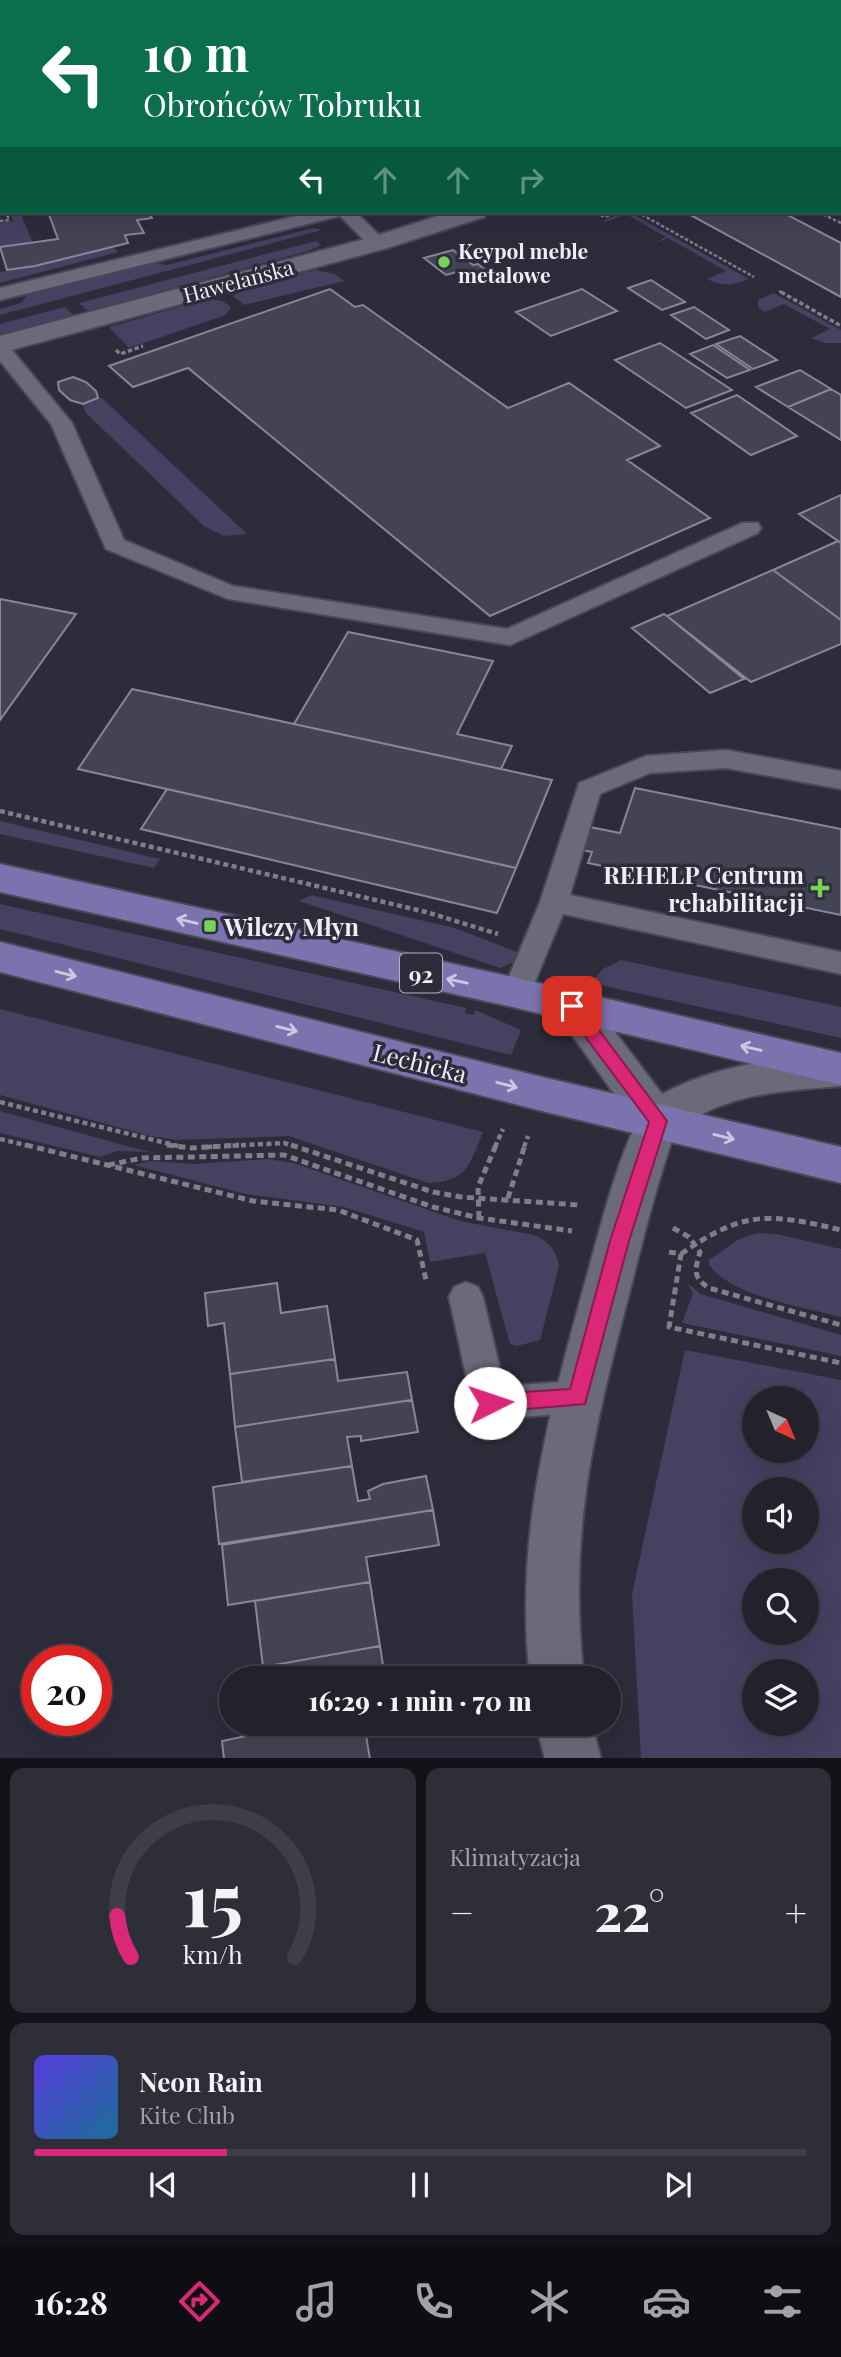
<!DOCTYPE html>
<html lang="pl">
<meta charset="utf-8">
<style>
body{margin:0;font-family:"Playfair Display",serif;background:#2e2e38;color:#f1f3f6;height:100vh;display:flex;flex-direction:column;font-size:26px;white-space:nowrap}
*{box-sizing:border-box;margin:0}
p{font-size:23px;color:#a2a3a9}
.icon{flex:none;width:38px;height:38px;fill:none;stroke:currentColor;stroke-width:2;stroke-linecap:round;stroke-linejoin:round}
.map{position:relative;height:1758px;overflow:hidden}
.drawer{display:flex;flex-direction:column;gap:10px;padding:10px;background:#131218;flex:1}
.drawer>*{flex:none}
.top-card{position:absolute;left:0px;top:0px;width:842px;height:214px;box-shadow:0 7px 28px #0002,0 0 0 2px #3f3e48;background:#0b6e4f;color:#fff;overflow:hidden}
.needle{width:46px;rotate:136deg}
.buttons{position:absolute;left:742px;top:1386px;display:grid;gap:14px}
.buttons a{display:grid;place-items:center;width:77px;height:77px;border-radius:50%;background:#22212c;box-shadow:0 7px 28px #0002,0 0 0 2px #3f3e48;font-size:35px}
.speed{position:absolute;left:21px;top:1645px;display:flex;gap:14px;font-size:35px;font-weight:700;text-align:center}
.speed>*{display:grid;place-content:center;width:91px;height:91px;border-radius:50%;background:#22212c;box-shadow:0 7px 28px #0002,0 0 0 2px #3f3e48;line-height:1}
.speed .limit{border:10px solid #d22;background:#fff;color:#111}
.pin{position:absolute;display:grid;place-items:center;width:60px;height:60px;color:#fff;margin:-30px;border-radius:14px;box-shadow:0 4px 10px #0006}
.me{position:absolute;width:77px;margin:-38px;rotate:86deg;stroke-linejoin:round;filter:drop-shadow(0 0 5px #0008)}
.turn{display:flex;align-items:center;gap:24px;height:147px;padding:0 28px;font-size:32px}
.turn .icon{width:91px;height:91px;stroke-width:2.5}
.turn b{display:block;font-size:49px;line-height:60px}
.lanes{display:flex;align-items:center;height:66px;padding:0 28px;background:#0003;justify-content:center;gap:35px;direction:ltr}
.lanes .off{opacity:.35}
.big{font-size:52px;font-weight:800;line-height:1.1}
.drawer .card{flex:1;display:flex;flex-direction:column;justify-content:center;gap:10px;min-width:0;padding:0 24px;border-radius:14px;background:#2e2e38}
.drawer .dial{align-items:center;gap:0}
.dial svg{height:182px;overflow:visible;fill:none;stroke:#3f3e48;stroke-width:7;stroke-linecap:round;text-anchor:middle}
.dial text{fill:#f1f3f6;stroke:none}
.song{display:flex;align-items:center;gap:21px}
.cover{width:84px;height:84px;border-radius:10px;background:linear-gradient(135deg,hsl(250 70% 55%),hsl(200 70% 35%))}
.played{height:7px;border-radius:4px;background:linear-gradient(90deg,#db2777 25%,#3f3e48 25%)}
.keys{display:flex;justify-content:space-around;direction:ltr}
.heat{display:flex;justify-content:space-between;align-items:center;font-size:38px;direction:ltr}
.drawer .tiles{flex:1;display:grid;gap:10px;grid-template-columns:1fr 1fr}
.card:last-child{grid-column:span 2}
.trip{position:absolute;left:219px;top:1666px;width:402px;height:70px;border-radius:35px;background:#22212c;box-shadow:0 7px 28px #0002,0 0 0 2px #3f3e48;font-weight:800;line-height:70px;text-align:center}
.dock{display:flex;height:112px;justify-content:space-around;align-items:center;background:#0e0d12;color:#a2a3a9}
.dock .icon{width:49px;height:49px}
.dock .selected{color:#db2777}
.dock b{font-size:32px;color:#f1f3f6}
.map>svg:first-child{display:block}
.green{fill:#444161;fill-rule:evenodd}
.building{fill:#444353;stroke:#888799;stroke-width:2}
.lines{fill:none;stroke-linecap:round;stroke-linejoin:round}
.service-casing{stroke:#4a4855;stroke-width:4}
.minor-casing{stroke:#4a4855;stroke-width:4}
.primary-casing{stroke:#4a4855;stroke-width:4}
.path-far3{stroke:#7f7f8b;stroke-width:2.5;stroke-dasharray:3.5 2;stroke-linecap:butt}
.path-far2{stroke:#7f7f8b;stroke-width:3.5;stroke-dasharray:4.5 2.5;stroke-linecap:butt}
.path-far1{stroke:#7f7f8b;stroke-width:4.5;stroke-dasharray:5 3.5;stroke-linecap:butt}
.path{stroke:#7f7f8b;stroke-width:5;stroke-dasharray:7 4.5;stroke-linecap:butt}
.service{fill:#6b6a7b;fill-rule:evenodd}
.minor{fill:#6b6a7b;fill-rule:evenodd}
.primary{fill:#7b73ae;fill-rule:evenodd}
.oneway{stroke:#ccc9e2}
.route{fill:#db2777;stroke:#8e194d;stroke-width:2}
.poi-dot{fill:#78d259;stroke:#2d2c3b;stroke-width:2.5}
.labels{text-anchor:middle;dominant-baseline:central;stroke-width:7;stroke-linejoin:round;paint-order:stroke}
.far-poi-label{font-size:21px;font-weight:bold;fill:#eeeef8;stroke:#2d2c3b;text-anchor:start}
.far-street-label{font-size:21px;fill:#eeeef8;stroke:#2d2c3b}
.shield{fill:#2d2c3b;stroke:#b4b4bf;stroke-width:2}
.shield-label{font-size:23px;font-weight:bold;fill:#eeeef8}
.poi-label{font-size:24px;font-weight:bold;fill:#eeeef8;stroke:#2d2c3b;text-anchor:end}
.street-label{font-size:24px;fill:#eeeef8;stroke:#2d2c3b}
</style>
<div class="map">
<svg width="841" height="1759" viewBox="0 0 841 1759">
<rect width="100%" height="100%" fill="#2d2c3b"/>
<path class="green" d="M10,212H20L33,243L0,247V223L13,221Z
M625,212L631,213L749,279C733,285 723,287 707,279L726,271L668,238L648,246L666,237L626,214L606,222L604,220Z
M313,228L322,230L0,315V309L21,303L27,295L151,262L167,265Z
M316,241L321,245L308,251L88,311L79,303Z
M113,247L118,252L0,283V272L35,266Z
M315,270L335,274L344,281L244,305L233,296L239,291Z
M774,293L841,330V343H825L811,338L830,329L784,304L765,312L758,307V300Z
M207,299L222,301L231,307L226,315L129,348L109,327Z
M65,307L73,315L0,334V324Z
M98,398H102L247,534L224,536L204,526L85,412L83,404Z
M0,821L160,859L154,868L0,834Z
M311,895L455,928L520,953L514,962L500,968L299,901Z
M0,904L466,1008L465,1013L474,1015L475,1010L521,1030L511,1055L498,1052L0,929Z
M621,960L841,1007V1038L591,983L603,969Z
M0,1009L483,1132C470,1164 467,1182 428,1183L289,1136L176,1140L150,1136L0,1095Z
M0,1111L149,1152L117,1151L101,1157L0,1133Z
M268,1159L294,1163L460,1221L534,1235C549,1241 556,1250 559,1266L540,1340L517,1346L510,1344L485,1253L430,1262L424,1232L344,1207L246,1194L134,1165L151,1161L195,1164Z
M758,1233L776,1234L841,1249V1317C803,1307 733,1297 709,1265V1260L739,1239Z
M687,1283L701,1294L841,1335V1356L682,1323L693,1293Z
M685,1350L841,1380V1758H641L632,1594ZM754,1398H807V1451H754ZM754,1489H807V1542H754ZM754,1580H807V1633H754ZM754,1671H807V1724H754Z"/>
<path class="building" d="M167,0H220L222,2H153Z
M338,0H412L413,2H340Z
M510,0H615L508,2Z
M48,212H149L152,218L137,220L144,233L125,235L128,243L35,266L7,270L0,247L58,239Z
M685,212H772L779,215L784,213L841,243V297Z
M453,250L473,265L478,264L487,271L467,277L460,271L446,275L424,258Z
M651,280L685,302L662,310L628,288Z
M330,289L355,307L363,305L508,408L569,383L660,446L627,460L710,518L490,616L188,368L133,387L109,366Z
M582,289L617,311L551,336L516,312Z
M694,307L729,330L706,339L671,315Z
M740,336L777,360L753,369L716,344Z
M660,343L732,390L686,408L615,360Z
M713,345L750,370L727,378L690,354Z
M800,370L831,389L788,407L756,387Z
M73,377L86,382L96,391L98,398L83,404L70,400L59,390L58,382Z
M831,389L841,395V440L788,407Z
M737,395L797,436L751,455L691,413Z
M841,495V543L799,514Z
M838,541L841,543V620L773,570Z
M773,570L841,620V644L751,682L667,616Z
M0,599L76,614L0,720Z
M664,614L667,616L744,679L710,693L632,628Z
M348,632L493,661L457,734L512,746L501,769L294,724Z
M132,689L294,724L552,780L516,868L78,769Z
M635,788L841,829V915L588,863L592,852L577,849L585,826L620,833Z
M167,789L516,868L497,913L141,829Z
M277,1283L281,1313L327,1306L335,1359L230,1374L224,1323L208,1326L205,1293Z
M335,1359L338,1381L407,1372L412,1400L235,1427L230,1374Z
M412,1400L418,1432L361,1441V1436L347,1437L352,1466L242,1482L235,1427Z
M352,1466L358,1501L370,1499L368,1491L383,1484L426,1476L433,1510L219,1544L213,1487Z
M433,1510L439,1545L366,1557L370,1582L228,1605L222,1545Z
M370,1582L380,1646L263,1667L255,1601Z
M380,1646L385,1678H264L263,1667Z
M269,1724H364L370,1759H224L222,1741L270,1731Z"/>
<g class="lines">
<g class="service-casing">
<path id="service" d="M252,0H268L269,2H254Z
M437,0H453L454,2H439Z
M640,0H656L639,2Z
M840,82H841V93H840Z
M0,120H2V130H0Z
M312,212H356L387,243L385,247H371L340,216L0,300V288Z
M0,342L7,344L72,423L124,540L233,586L507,629L742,523H758L761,528L758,533L510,645L228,599L106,549L51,424L0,361Z
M726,750L841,771V789L726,768L650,773L600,794L570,895L841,952V974L563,914L527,1001L517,1004L507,1001L502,993L540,902L579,783L646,756Z
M466,1282L478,1287L483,1297L504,1386L577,1381L590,1386L595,1397L590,1408L577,1413L490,1419L477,1414L472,1403L449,1297L454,1287Z"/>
</g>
<g class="minor-casing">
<path id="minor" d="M703,0H723L702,2Z
M450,212H488L484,217L387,248L0,353V336L369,238Z
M572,991L587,995L662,1094C718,1064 779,1058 841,1054V1086C782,1091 722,1093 675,1132C655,1188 641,1248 626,1306C592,1436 568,1542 584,1678H530C514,1540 548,1418 584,1286C599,1234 613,1172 636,1124L551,1006L557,995Z
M536,1724H592L601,1759H545Z"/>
</g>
<g class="primary-casing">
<path id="primary" d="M0,864L517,978L841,1053V1085L517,1008L0,892Z
M0,942L542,1077L841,1147V1183L542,1111L0,972Z"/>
</g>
<path class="path-far3" d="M23,2L38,0
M0,194L2,199
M596,212L604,217L621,212
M637,212L754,277
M818,212L841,223
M0,221L9,220L6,212
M779,291L784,294"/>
<path class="path-far2" d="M781,292L841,326
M116,350L120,354L143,346"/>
<path class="path-far1" d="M0,811L426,912L498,934
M0,1102L182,1147
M0,1139L33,1147
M207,1147L284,1143L297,1147
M495,1147L503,1129
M524,1147L528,1136"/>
<path class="path" d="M26,1145L253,1201L338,1210L417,1240L426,1280
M167,1145L191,1148L239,1145
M291,1145L433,1192L461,1197L579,1205
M108,1165L142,1158L284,1155L433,1207L479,1218L572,1231
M508,1198L525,1145
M479,1218L478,1187L496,1145
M673,1228L689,1237L700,1252C695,1270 692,1277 709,1288L841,1325
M669,1252L681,1254L669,1327L841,1363
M681,1254C744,1210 769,1213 841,1230"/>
<use href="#service" class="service"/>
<use href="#minor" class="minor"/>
<use href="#primary" class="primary"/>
</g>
<defs><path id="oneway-shaft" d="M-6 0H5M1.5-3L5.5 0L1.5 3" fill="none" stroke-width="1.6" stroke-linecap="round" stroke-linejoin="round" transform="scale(1.75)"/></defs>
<g class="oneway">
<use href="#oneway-shaft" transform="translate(187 921) rotate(-167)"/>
<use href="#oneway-shaft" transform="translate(66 974) rotate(14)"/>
<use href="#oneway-shaft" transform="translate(457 981) rotate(-168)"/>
<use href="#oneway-shaft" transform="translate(287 1029) rotate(14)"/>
<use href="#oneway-shaft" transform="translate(751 1048) rotate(-167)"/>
<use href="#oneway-shaft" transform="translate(507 1085) rotate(15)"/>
<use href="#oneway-shaft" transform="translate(724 1137) rotate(14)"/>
</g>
<path class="route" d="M572,1000L578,1002L667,1121L629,1241L585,1404L490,1412L482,1410L480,1403L482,1397L490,1394L570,1389L610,1241L649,1122L566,1011L564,1006L566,1002Z"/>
<g class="poi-dot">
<circle cx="444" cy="262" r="7"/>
<path d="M816.5 877.5h7v7h7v7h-7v7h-7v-7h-7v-7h7z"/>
<rect x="203" y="919" width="14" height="14" rx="3.5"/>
</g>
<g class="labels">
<g class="far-poi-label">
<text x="458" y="250">Keypol meble<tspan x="458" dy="24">metalowe</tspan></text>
</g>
<g class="far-street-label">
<text transform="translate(238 280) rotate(-15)">Hawelańska</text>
</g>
<rect class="shield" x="400" y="953.5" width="42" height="39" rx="5"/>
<g class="shield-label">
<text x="421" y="973">92</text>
</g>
<g class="poi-label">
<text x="804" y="874">REHELP Centrum<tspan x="804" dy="28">rehabilitacji</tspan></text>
<text x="224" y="926" text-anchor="start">Wilczy Młyn</text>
</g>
<g class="street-label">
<text transform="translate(420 1062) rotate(14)">Lechicka</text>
</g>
</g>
</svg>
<div class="buttons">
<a><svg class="needle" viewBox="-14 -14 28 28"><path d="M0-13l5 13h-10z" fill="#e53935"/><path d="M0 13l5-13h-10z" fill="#a2a3a9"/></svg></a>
<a><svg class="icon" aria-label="sound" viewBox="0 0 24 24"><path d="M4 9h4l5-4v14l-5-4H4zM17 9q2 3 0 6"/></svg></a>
<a><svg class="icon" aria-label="search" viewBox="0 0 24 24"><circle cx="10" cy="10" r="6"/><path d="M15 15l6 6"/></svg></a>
<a><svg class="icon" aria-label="layers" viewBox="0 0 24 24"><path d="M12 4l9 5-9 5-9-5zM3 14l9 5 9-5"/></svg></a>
</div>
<div class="speed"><div class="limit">20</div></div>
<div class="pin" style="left:572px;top:1006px;background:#d93025"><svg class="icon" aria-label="arrive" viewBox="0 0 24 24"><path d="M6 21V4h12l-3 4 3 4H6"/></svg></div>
<svg class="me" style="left:490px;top:1403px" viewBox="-20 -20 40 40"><circle r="19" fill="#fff"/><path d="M0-13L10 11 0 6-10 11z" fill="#db2777"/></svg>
<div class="trip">16:29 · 1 min · 70 m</div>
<div class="top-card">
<div class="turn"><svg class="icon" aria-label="left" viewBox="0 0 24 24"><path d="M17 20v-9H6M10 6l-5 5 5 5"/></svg><div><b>10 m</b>Obrońców Tobruku</div></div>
<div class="lanes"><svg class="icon" aria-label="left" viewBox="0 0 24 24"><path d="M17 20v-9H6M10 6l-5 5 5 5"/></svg><svg class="icon off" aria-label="ahead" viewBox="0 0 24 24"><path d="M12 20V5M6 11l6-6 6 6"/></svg><svg class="icon off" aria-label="ahead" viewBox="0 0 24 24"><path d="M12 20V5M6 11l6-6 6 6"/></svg><svg class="icon off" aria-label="right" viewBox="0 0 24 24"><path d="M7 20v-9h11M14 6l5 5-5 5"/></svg></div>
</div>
</div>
<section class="drawer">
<div class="tiles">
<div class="card dial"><svg viewBox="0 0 100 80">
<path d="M14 69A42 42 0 1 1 86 69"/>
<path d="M14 69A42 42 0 0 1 8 51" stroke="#db2777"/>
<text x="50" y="56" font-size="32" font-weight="700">15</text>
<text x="50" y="72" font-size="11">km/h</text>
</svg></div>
<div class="card"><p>Klimatyzacja</p>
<div class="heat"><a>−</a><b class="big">22°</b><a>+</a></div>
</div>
<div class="card">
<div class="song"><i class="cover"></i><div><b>Neon Rain</b><p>Kite Club</p></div></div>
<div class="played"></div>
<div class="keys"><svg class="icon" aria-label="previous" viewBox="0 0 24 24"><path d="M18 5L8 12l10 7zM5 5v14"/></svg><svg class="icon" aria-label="pause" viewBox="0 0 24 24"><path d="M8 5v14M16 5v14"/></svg><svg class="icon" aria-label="next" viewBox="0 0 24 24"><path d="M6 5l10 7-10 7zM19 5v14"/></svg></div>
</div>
</div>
</section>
<nav class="dock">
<b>16:28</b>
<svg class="icon selected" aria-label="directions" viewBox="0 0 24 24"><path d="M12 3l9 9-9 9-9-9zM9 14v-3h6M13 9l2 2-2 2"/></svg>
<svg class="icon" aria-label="music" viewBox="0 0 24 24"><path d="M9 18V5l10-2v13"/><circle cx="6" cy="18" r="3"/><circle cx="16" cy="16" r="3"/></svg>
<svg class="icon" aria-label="phone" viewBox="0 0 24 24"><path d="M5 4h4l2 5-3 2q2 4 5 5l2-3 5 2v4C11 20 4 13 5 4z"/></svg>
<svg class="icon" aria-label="climate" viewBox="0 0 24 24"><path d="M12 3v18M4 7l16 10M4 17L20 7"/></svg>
<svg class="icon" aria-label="car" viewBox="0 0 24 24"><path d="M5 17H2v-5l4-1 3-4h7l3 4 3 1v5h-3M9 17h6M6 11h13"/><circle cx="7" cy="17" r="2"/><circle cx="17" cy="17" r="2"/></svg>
<svg class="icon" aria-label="filters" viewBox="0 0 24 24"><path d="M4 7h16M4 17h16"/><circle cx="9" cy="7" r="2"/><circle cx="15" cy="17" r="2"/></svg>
</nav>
